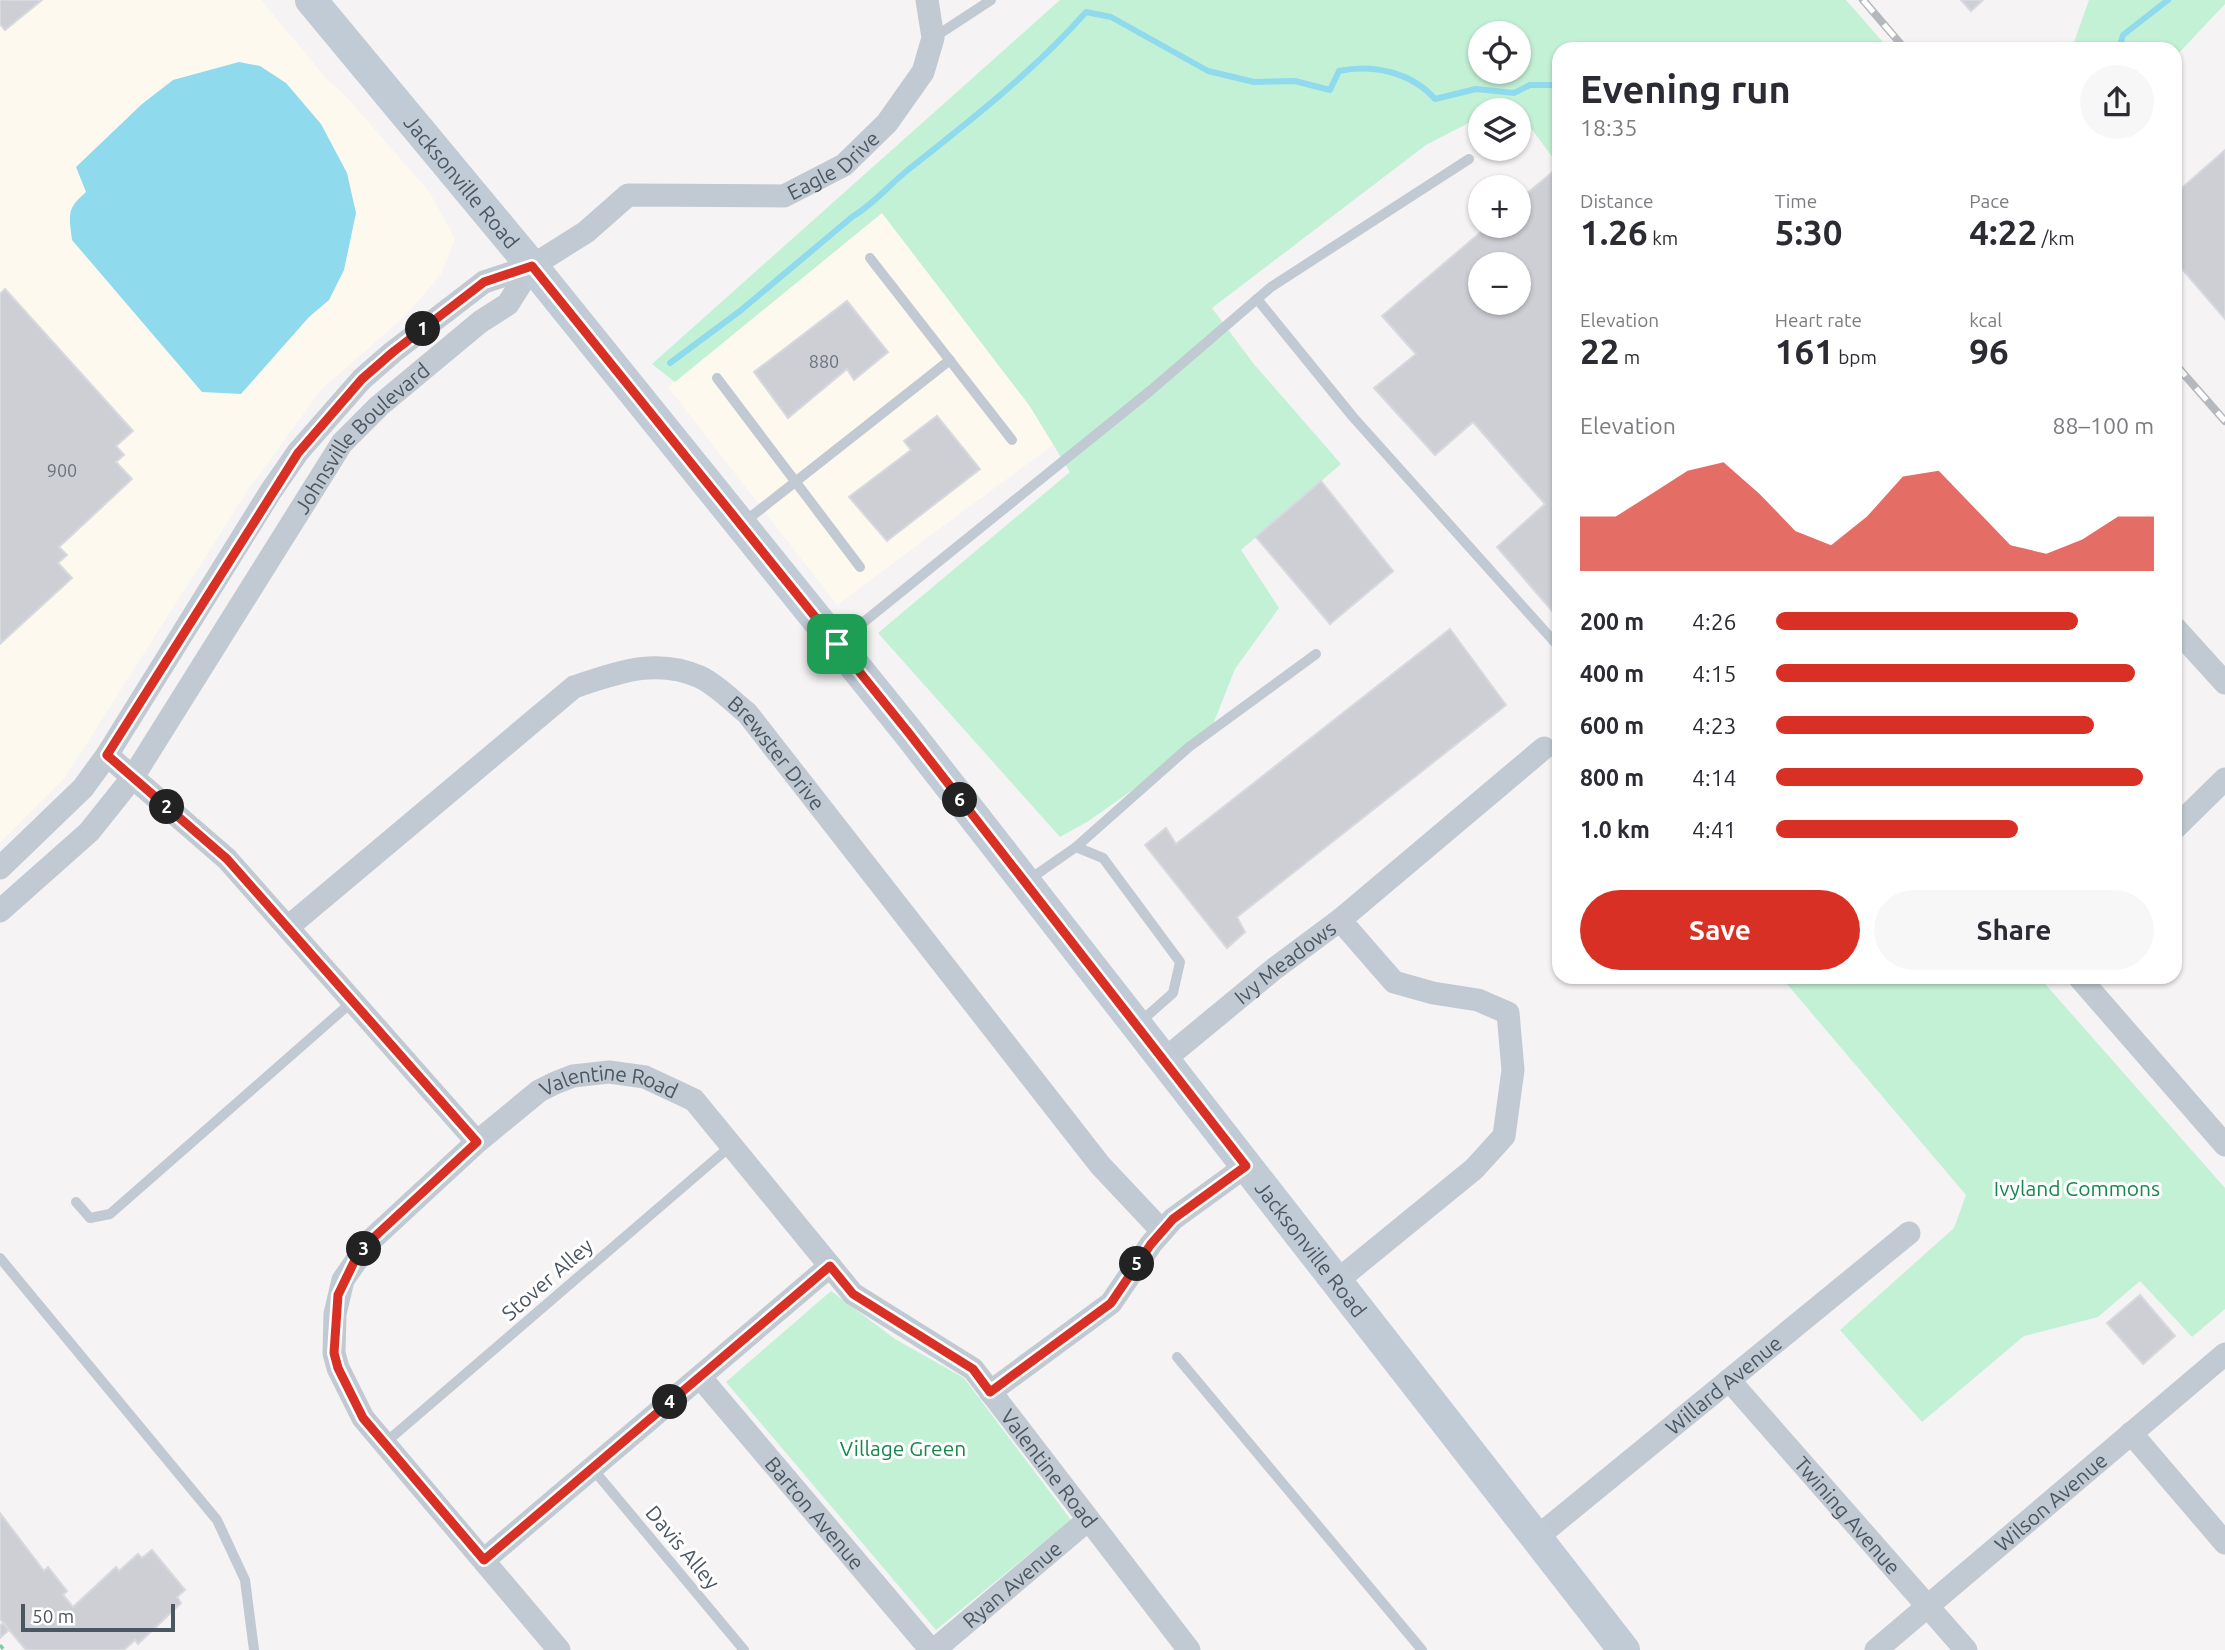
<!DOCTYPE html>
<html lang="en">
<head>
<meta charset="utf-8">
<style>
	body { margin:0; font-family:Ubuntu,sans-serif; background:#f7f7f7; color:#2b2b33; height:100vh; display:flex; flex-direction:column; font-size:26px; white-space:nowrap }
	* { box-sizing:border-box; margin:0 }
	p { font-size:23px; color:#7c7c81 }
	.icon { flex:none; width:38px; height:38px; fill:none; stroke:currentColor; stroke-width:2; stroke-linecap:round; stroke-linejoin:round }
	.map { position:relative; flex:1; overflow:hidden }
	.side { position:absolute; left:1552px; top:42px; width:630px; height:942px; display:flex; flex-direction:column; background:#fff; border-radius:21px; box-shadow:0 2px 5px #0004 }
	.side>* { flex:none }
	.tools { position:absolute; left:1468px; top:21px; display:grid; gap:14px }
	.tools a { display:grid; place-items:center; width:63px; height:63px; border-radius:50%; background:#fff; box-shadow:0 2px 5px #0004; font-size:35px }
	.scale { position:absolute; left:21px; bottom:18px; width:154px; box-sizing:border-box; padding-left:7px; border:4px solid #4a5661; border-top:0; font-size:19px; line-height:24px; white-space:nowrap; color:#4a5661; -webkit-text-stroke:5px #fff; paint-order:stroke }
	.pin { position:absolute; display:grid; place-items:center; width:60px; height:60px; color:#fff; margin:-30px; border-radius:14px; box-shadow:0 4px 10px #0006 }
	.km { position:absolute; width:35px; height:35px; margin:-18px; border-radius:50%; background:#222; color:#fff; font-size:19px; line-height:35px; text-align:center }
	.round { display:grid; place-items:center; flex:none; width:74px; height:74px; border-radius:37px; background:#f7f7f7 }
	.summary { display:flex; align-items:center; justify-content:space-between; height:119px; padding:0 28px }
	h1 { font-size:38px; font-weight:700; line-height:52px }
	.figures { display:grid; grid-template-columns:repeat(3,1fr); gap:10px; height:119px; padding:7px 28px }
	.figures div { display:grid; align-content:center }
	.figures b { font-size:35px; font-weight:700 }
	.figures small { font-size:19px; font-weight:400 }
	.figures p { font-size:19px }
	.chart { height:196px; padding:14px 28px }
	.chart p { display:flex; justify-content:space-between }
	.chart svg { width:100%; height:126px; margin-top:7px; fill:#d93025; opacity:.7 }
	.primary-button { display:flex; gap:14px; margin-top:auto; padding:14px 28px }
	.primary-button a { flex:1; height:80px; border-radius:42px; background:#d93025; color:#fff; font-size:28px; font-weight:700; line-height:80px; text-align:center }
	.primary-button a+a { background:#f7f7f7; color:#2b2b33 }
	ul { padding:0 28px; list-style:none; font-size:23px }
	li { display:grid; grid-template-columns:112px 84px 1fr; align-items:center; height:52px }
	li i { height:18px; border-radius:9px; background:#d93025 }
	.map>svg:first-child { display:block }
	.commercial { fill:#fdf9ef }
	.green { fill:#c3f1d5; fill-rule:evenodd }
	.water { fill:#90daee }
	.lines { fill:none; stroke-linecap:round; stroke-linejoin:round }
	.stream { stroke:#90daee; stroke-width:6 }
	.building { fill:#cdcfd5; stroke:#d7d9de; stroke-width:2; fill-rule:evenodd }
	.path { stroke:#7ad0a6; stroke-width:3.5; stroke-dasharray:5 3.5; stroke-linecap:butt }
	.lane { stroke:#c1cad2; stroke-width:10 }
	.street { stroke:#c1cad2; stroke-width:23 }
	.secondary { stroke:#c1cbd6; stroke-width:32 }
	.rail-casing { stroke:#b5b8bd; stroke-width:8 }
	.rail { stroke:#fff; stroke-width:5; stroke-dasharray:16; stroke-linecap:butt }
	.route-casing { stroke:#fff; stroke-width:14 }
	.route { stroke:#d93025; stroke-width:9 }
	.labels { text-anchor:middle; dominant-baseline:central; stroke-width:6; stroke-linejoin:round; paint-order:stroke }
	.number-label { font-size:18px; fill:#6b747e }
	.street-label { font-size:21px; fill:#4a5661; stroke:#fff }
	.park-label { font-size:21px; fill:#17864f; stroke:#fff }
</style>
</head>
<body>
<div class="map">
<svg width="2225" height="1650" viewBox="0 0 2225 1650">
	<rect width="100%" height="100%" fill="#f5f3f3"/>
	<g class="commercial">
		<path d="M0,0h261l65,78 18,16 86,99 25,46 -14,35 -35,41 -85,75 -73,100 -184,289 -64,64z"/>
		<path d="M882,213l147,192 25,39 -217,161 -169,-218z"/>
	</g>
	<g class="green">
		<path d="M1060,0h786l43,49h-330v117l-31,-42 -9,-4v-10h-39v7l-54,28 -214,163 41,55 88,101 -100,86 38,58 -44,61 -27,68 -121,85 -27,15 -182,-204 192,-161 -41,-67 -147,-192 -207,169 -23,-18zM1480,33h39v39h-39z"/>
		<path d="M2089,0h136v4l-50,53v-8h-112l10,-4z"/>
		<path d="M1781,977h258l186,211v121l-33,28 -52,-56 -42,36 -74,19 -102,86 -82,-92 114,-102 12,-33z"/>
		<path d="M831,1291l64,48 69,39 107,142 -135,110 -210,-248z"/>
	</g>
	<path class="water" d="M239,62l21,4 26,17 35,41 26,49 9,40 -12,57 -15,30 -20,17 -68,77 -39,-2 -130,-152c-3,-25 -6,-31 14,-48l-10,-25 66,-63 31,-24z"/>
	<g class="lines">
		<g class="stream">
			<path d="M2119,49l4,-14 45,-35"/>
			<path d="M670,363l70,-52 112,-94c22,-13 37,-32 57,-48 62,-49 125,-98 177,-157l25,5 97,54 46,11 41,-1 35,9 9,-19c34,-7 72,1 96,28l41,-10 38,4 16,-8h29"/>
		</g>
	</g>
	<g class="building">
		<path d="M0,0h42l-37,30 -5,-6z"/>
		<path d="M1961,0h22l-12,11z"/>
		<path d="M2225,150v169l-50,-58v-67z"/>
		<path d="M1555,170l4,5v444l-62,-72 48,-43 -72,-82 -38,33 -61,-67 42,-34 -34,-38 106,-90h31v-26zM1480,264h39v39h-39z"/>
		<path d="M5,289l128,142 -17,15 8,9 -8,7 16,17 -73,68 8,8 -9,8 14,15 -72,66v-350z"/>
		<path d="M847,301l41,51 -34,28 -7,-11 -59,49 -34,-46z"/>
		<path d="M937,416l43,53 -93,72 -38,-44 62,-47 -7,-9z"/>
		<path d="M1321,481l72,90 -63,53 -74,-87z"/>
		<path d="M1450,629l56,76 -269,212 8,15 -18,16 -82,-103 21,-17 10,16z"/>
		<path d="M2140,1295l35,41 -32,28 -36,-41z"/>
		<path d="M0,1513l44,58 4,-4 19,24 -4,4 10,12 43,-40 3,4 19,-17 4,4 10,-8 33,40 -8,7 4,6 -43,41 -3,-4 -11,10h-98l-26,-31z"/>
		<path d="M3,1623l6,7 -9,8v-12z"/>
	</g>
	<g class="lines">
		<path class="path" d="M0,1645l4,5"/>
		<g class="lane">
			<path d="M933,38l58,-38"/>
			<path d="M870,258l142,182"/>
			<path d="M1257,299l96,118 206,230"/>
			<path d="M717,378l143,189"/>
			<path d="M743,523l207,-163"/>
			<path d="M839,642l311,-251 121,-104 198,-128"/>
			<path d="M1076,847l113,-100 127,-93"/>
			<path d="M1027,881l49,-34 27,11 77,104 -7,31 -34,30"/>
			<path d="M76,1202l14,16 20,-4 243,-213"/>
			<path d="M0,1258l217,262 28,60 9,70"/>
			<path d="M1177,1357l245,293"/>
			<path d="M385,1443l348,-299"/>
			<path d="M592,1468l152,182"/>
		</g>
		<g class="street">
			<path d="M2175,628l50,55"/>
			<path d="M107,755l120,104 250,283"/>
			<path d="M2175,828l50,-49"/>
			<path id="s1" d="M0,868l83,-80 24,-33 164,-264 27,-39 64,-73 31,-27 91,-70 48,-16 54,-34 42,-37 156,1 60,-31 43,-42 36,-51 10,-34 -6,-38"/>
			<path id="s2" d="M0,911l89,-79 44,-55 209,-334 37,-37 101,-84 28,-18 24,-38"/>
			<path d="M1340,920l204,-172"/>
			<path id="s3" d="M288,927l286,-240c42,-14 82,-30 126,-10 17,8 32,24 47,36l353,452 62,66"/>
			<path d="M2078,976l147,169"/>
			<path id="s4" d="M1165,1059l109,-90 66,-49 54,62 39,11 45,7 30,13 5,57 -9,66 -30,33 -136,111"/>
			<path id="s5" d="M700,1377l231,273"/>
			<path id="s6" d="M1729,1380l237,270"/>
			<path d="M990,1392l121,-89 40,-59 22,-25 73,-53"/>
			<path d="M2131,1433l94,110"/>
			<path id="s7" d="M1536,1538l373,-305"/>
			<path d="M484,1560l346,-294"/>
			<path id="s8" d="M559,1650l-196,-232 -25,-50 -4,-15 1,-39 8,-34 27,-39 107,-99 62,-51 16,-8 18,-7 36,-4 36,5 49,23 159,194 120,75 216,281"/>
			<path id="s9" d="M934,1650l154,-130"/>
			<path id="s10" d="M1876,1650l349,-296"/>
		</g>
		<path class="secondary" id="s11" d="M311,0l221,266 376,466 716,918"/>
		<defs>
			<g id="rail">
				<path d="M1863,0l42,49"/>
				<path d="M2175,364l50,57"/>
			</g>
		</defs>
		<use href="#rail" class="rail-casing"/>
		<use href="#rail" class="rail"/>
	</g>
	<g class="lines">
		<defs>
			<path id="route" d="M532,266l376,466 338,434 -73,53 -22,25 -40,59 -121,89 -17,-23 -120,-75 -23,-28 -346,294 -121,-142 -25,-50 -4,-15 4,-58 16,-33 16,-21 107,-99 -250,-283 -120,-104 191,-302 64,-74 31,-27 91,-70z"/>
		</defs>
		<use href="#route" class="route-casing"/>
		<use href="#route" class="route"/>
	</g>
	<g class="labels">
		<g class="number-label">
			<text x="824" y="361">880</text>
			<text x="62" y="470">900</text>
		</g>
		<g class="street-label">
			<text stroke="none"><textPath href="#s1" startOffset="1152">Eagle Drive</textPath></text>
			<text stroke="none"><textPath href="#s11" startOffset="236">Jacksonville Road</textPath></text>
			<text stroke="none"><textPath href="#s2" startOffset="600">Johnsville Boulevard</textPath></text>
			<text stroke="none"><textPath href="#s3" startOffset="612">Brewster Drive</textPath></text>
			<text stroke="none"><textPath href="#s4" startOffset="154">Ivy Meadows</textPath></text>
			<text stroke="none"><textPath href="#s8" startOffset="796">Valentine Road</textPath></text>
			<text stroke="none"><textPath href="#s11" startOffset="1600">Jacksonville Road</textPath></text>
			<text transform="translate(547 1279) rotate(-41)">Stover Alley</text>
			<text stroke="none"><textPath href="#s7" startOffset="242">Willard Avenue</textPath></text>
			<text stroke="none"><textPath href="#s8" startOffset="1404">Valentine Road</textPath></text>
			<text stroke="none"><textPath href="#s10" startOffset="229">Wilson Avenue</textPath></text>
			<text stroke="none"><textPath href="#s5" startOffset="178">Barton Avenue</textPath></text>
			<text stroke="none"><textPath href="#s6" startOffset="180">Twining Avenue</textPath></text>
			<text transform="translate(683 1547) rotate(50)">Davis Alley</text>
			<text stroke="none"><textPath href="#s9" startOffset="102">Ryan Avenue</textPath></text>
		</g>
		<g class="park-label">
			<text x="2077" y="1188">Ivyland Commons</text>
			<text x="903" y="1448">Village Green</text>
		</g>
	</g>
</svg>
<div class="tools">
<a><svg class="icon" aria-label="locate" viewBox="0 0 24 24"><circle cx="12" cy="12" r="6"/><path d="M12 2v4M12 18v4M2 12h4M18 12h4"/></svg></a>
<a><svg class="icon" aria-label="layers" viewBox="0 0 24 24"><path d="M12 4l9 5-9 5-9-5zM3 14l9 5 9-5"/></svg></a>
<a>+</a>
<a>−</a>
</div>
<div class="scale">50 m</div>
<div class="pin" style="left:837px;top:644px;background:#1e9e55"><svg class="icon" aria-label="arrive" viewBox="0 0 24 24"><path d="M6 21V4h12l-3 4 3 4H6"/></svg></div>
<b class="km" style="left:423px;top:329px">1</b>
<b class="km" style="left:167px;top:807px">2</b>
<b class="km" style="left:364px;top:1249px">3</b>
<b class="km" style="left:670px;top:1402px">4</b>
<b class="km" style="left:1137px;top:1264px">5</b>
<b class="km" style="left:960px;top:800px">6</b>
<section class="side">
<div class="summary"><div><h1>Evening run</h1><p>18:35</p></div><a class="round"><svg class="icon" aria-label="share" viewBox="0 0 24 24"><path d="M12 15V3M7 8l5-5 5 5M5 13v7h14v-7"/></svg></a></div>
<div class="figures">
<div><p>Distance</p><b>1.26<small> km</small></b></div>
<div><p>Time</p><b>5:30</b></div>
<div><p>Pace</p><b>4:22<small> /km</small></b></div>
</div>
<div class="figures">
<div><p>Elevation</p><b>22<small> m</small></b></div>
<div><p>Heart rate</p><b>161<small> bpm</small></b></div>
<div><p>kcal</p><b>96</b></div>
</div>
<div class="chart"><p><span>Elevation</span>88–100 m</p>
<svg viewBox="0 0 160 44" preserveAspectRatio="none"><path d="M0 44V25L10 25L20 17L30 9L40 6L50 17L60 30L70 35L80 25L90 11L100 9L110 22L120 35L130 38L140 33L150 25L160 25V44z"/></svg>
</div>
<ul>
<li><b>200 m</b>4:26<i style="width:80%"></i></li>
<li><b>400 m</b>4:15<i style="width:95%"></i></li>
<li><b>600 m</b>4:23<i style="width:84%"></i></li>
<li><b>800 m</b>4:14<i style="width:97%"></i></li>
<li><b>1.0 km</b>4:41<i style="width:64%"></i></li>
</ul>
<div class="primary-button"><a>Save</a><a>Share</a></div>
</section>
</div>
</body>
</html>
